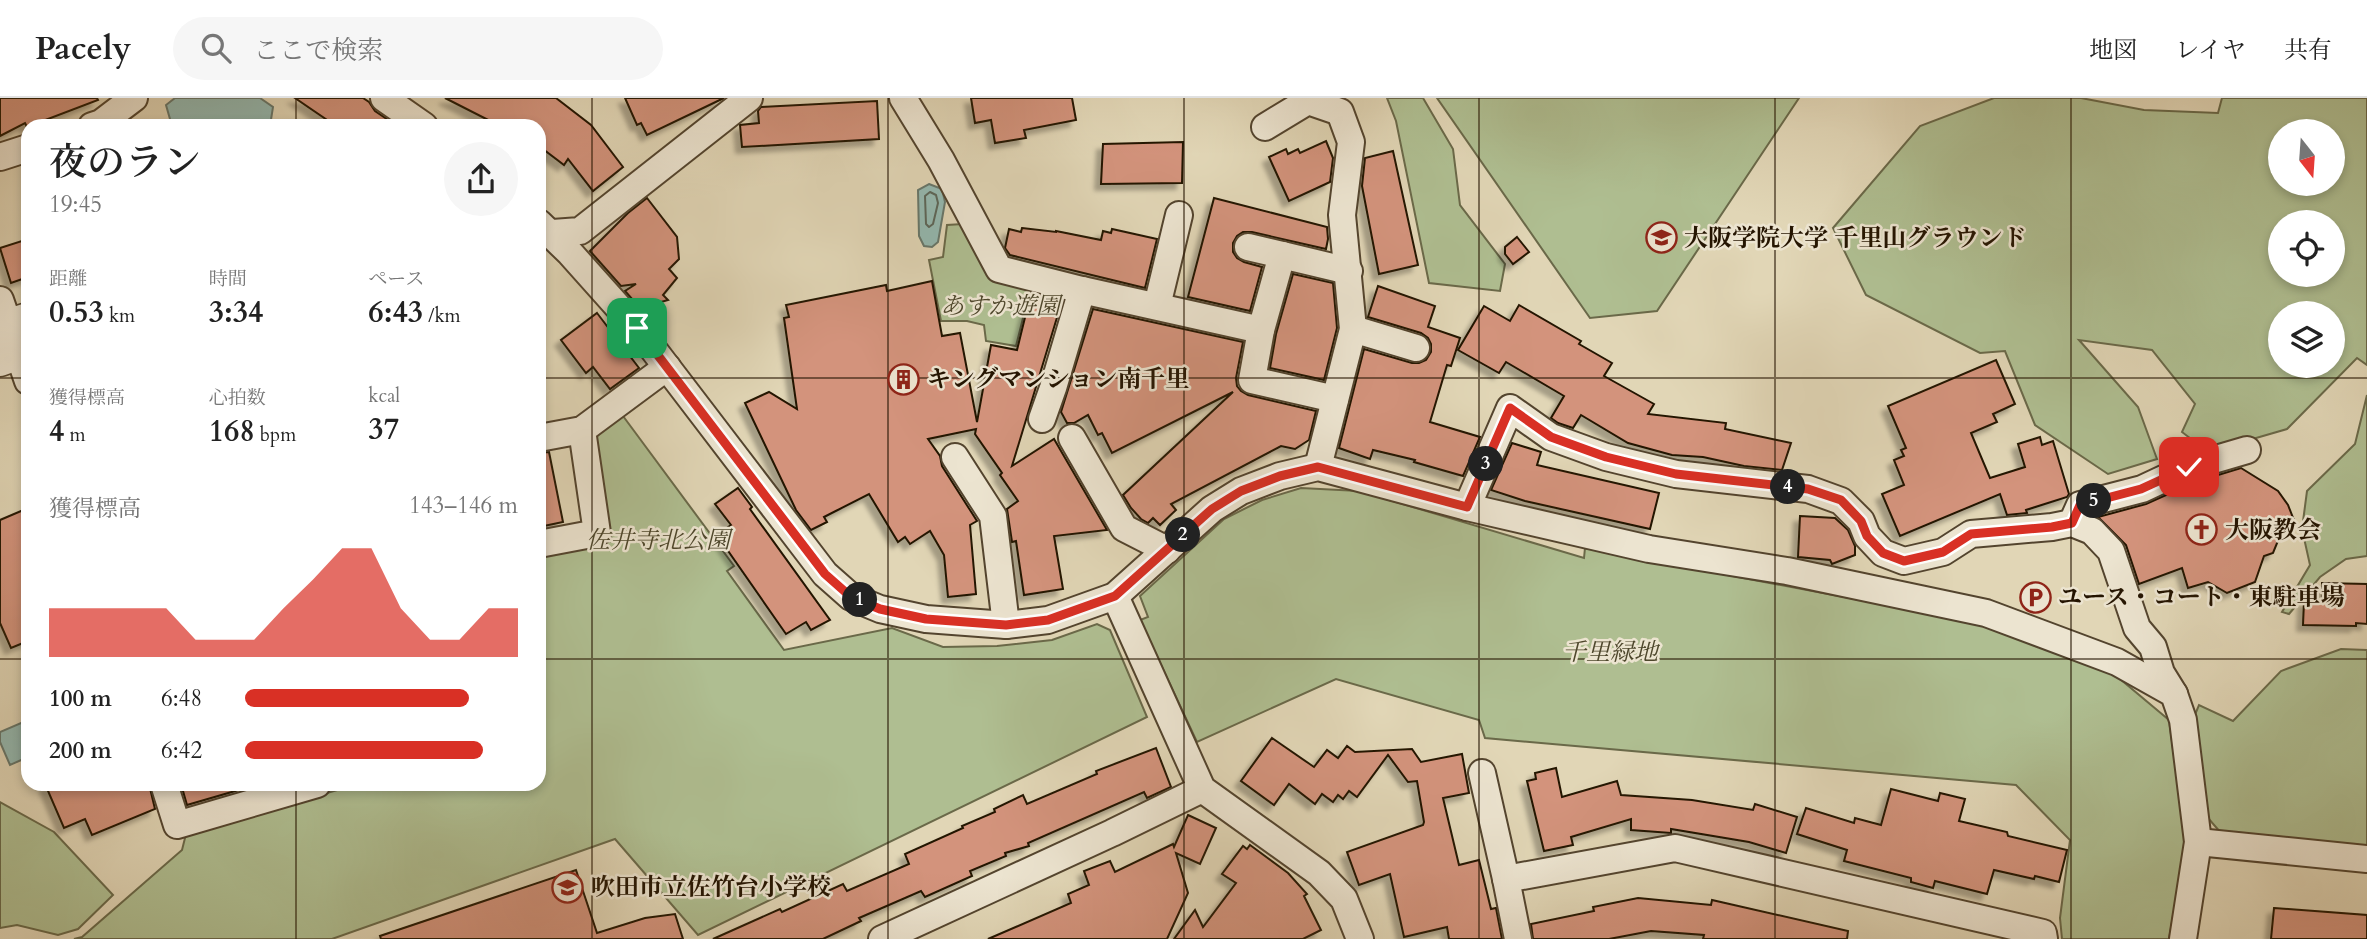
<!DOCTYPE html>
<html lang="ja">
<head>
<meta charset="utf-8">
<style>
	body { margin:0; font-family:Cardo,"Noto Serif JP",serif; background:#f6f6f6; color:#222; height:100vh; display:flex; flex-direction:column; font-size:26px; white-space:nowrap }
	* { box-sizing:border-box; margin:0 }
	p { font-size:23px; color:#767676 }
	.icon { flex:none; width:38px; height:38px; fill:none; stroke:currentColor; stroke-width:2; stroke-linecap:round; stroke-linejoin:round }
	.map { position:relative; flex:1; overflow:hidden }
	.sheet { position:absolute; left:21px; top:21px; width:525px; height:672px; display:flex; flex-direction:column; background:#fff; border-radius:21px; box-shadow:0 4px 10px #0003 }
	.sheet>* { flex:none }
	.needle { width:46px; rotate:163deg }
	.tools { position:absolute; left:2268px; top:21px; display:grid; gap:14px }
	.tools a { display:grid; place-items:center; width:77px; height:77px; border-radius:50%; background:#fff; box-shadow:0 4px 10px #0003; font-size:35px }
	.pin { position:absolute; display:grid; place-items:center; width:60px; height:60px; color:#fff; margin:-30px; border-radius:14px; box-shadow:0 4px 10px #0006 }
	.km { position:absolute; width:35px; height:35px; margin:-18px; border-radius:50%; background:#222; color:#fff; font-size:19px; line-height:35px; text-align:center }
	.round { display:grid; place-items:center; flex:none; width:74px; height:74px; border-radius:37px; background:#f6f6f6 }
	.headline { display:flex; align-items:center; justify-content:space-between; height:119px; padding:0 28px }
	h1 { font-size:38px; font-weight:600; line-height:52px }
	.stats { display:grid; grid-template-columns:repeat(3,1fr); gap:10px; height:119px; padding:7px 28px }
	.stats div { display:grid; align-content:center }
	.stats b { font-size:30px; font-weight:600 }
	.stats small { font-size:19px; font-weight:400 }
	.stats p { font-size:19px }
	.chart { height:196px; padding:14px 28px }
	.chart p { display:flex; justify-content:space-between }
	.chart svg { width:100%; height:126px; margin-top:7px; fill:#d93025; opacity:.7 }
	ul { padding:0 28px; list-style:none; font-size:23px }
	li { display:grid; grid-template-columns:112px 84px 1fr; align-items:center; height:52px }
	li i { height:18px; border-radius:9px; background:#d93025 }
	header { display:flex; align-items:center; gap:42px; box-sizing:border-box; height:98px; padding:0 35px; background:#fff; border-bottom:2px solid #e0e0e0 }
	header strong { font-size:33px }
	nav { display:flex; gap:38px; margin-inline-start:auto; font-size:24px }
	.search { width:490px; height:63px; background:#f6f6f6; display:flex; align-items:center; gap:18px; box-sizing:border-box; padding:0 24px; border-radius:38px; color:#767676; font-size:26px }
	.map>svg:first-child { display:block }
	.green { fill:#afbe91; stroke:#6a6949; stroke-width:2; fill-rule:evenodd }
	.water { fill:#94b9b1; stroke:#67776b; stroke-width:2 }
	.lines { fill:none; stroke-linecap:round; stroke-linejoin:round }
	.shore { stroke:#5c6659; stroke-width:2 }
	.building { fill:#d3937b; stroke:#241401; stroke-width:2; filter:url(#shadow) }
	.minor-casing { stroke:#53442e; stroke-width:30 }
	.tertiary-casing { stroke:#53442e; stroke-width:35 }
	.minor { stroke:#ece4d0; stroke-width:26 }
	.tertiary { stroke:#ece4d0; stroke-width:32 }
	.route-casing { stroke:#fff; stroke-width:14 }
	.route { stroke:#d93025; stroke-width:9 }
	.grid { fill:none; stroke:#241401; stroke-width:2; stroke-opacity:0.55 }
	.labels { text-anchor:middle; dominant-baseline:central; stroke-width:5; stroke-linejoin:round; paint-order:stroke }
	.poi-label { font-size:24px; font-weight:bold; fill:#241401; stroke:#ece4d0; text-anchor:start }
	.park-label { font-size:24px; font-style:italic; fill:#4e472c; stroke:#ece4d0 }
</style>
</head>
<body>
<header>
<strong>Pacely</strong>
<div class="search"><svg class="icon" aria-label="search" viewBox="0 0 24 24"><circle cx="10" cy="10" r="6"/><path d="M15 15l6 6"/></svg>ここで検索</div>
<nav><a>地図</a><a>レイヤ</a><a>共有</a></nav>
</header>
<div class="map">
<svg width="2367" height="841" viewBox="0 0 2367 841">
	<defs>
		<filter id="shadow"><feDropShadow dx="-6" dy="6" stdDeviation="2" flood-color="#0004"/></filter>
	</defs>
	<rect width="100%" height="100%" fill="#e1d6b6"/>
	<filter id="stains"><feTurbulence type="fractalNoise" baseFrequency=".00286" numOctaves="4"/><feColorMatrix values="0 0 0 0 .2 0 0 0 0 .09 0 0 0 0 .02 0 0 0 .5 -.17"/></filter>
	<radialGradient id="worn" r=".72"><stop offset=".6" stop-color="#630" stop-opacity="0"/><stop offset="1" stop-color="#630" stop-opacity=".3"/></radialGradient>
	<g class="green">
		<path d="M1387,0h36l30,51 7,56 45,59 -5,27 -71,-8 -33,-162z"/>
		<path d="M1437,0h362l-142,213 -67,7z"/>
		<path d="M1994,0h87l63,12 74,3 4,-15h145v267l-10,-7 -70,71 -79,23 -26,-20 13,-28 -43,-54 -73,-10 59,67 19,52 -49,15 -73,-49 -30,-74 -25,2 -114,-58 -33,-67 87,-102zM2280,33h53v53h-53zM2280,124h53v53h-53zM2280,215h53v53h-53z"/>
		<path d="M963,126l26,54 42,8 -15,60 -30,-5 -2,-16 -17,-4h-26l-12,-61 14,-3 4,-32z"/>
		<path d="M2367,297v161l-21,3 -26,18 -31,37 -7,-2 28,-47 -8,-36 5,-38 48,-47z"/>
		<path d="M623,318l111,150 -7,5 57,79 108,-22 51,19 54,-1 55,-6 45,-16 13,6 37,87 -449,218 -83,-96 -283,100h-258l8,-2 100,-87 4,-16 172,-50h181v-228l73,-15 -17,-94 3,-15z"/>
		<path d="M1301,390l58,3 225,67 1,-10 391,74 138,52 55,46 17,122 -17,97h-107l-2,-21 10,-78 -54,-55 -531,-47 -6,-18 -143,-41 -139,63 -57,-122 8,-3 -8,-21 84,-77 38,-19z"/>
		<path d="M2341,551l26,1v196l-146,-13 -13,-15 -14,-101 5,-12 34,16 48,-50z"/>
		<path d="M0,704l54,30 59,63 -35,34 -20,6 -41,-10 -17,3z"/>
	</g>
	<g class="water">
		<path d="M175,0h85l13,9 -3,19h-98l-6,-21z"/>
		<path d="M929,86l13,5 3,13 -7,40 -6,5 -8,-1 -5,-10 -1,-46z"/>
		<path d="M28,622v37l-18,8 -10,-23v-10z"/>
	</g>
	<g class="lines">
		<path class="shore" d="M930,94l6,3 2,8 -5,21 -4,3 -3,-3 -1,-28z"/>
	</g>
	<g class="building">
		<path d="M0,0h97l1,2 -71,27 -2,-4 -25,13z"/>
		<path d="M295,0h68l6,4 6,9 22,15h-61z"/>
		<path d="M445,0h111l35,27 32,42 -30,24 -25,-32 -4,6 -25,-19v-20h-39z"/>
		<path d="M625,0h99l-77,37 -6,-12 -4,2z"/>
		<path d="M971,0h101l4,22 -52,10 2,8 -31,5 -4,-23 -16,3z"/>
		<path d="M877,3l2,38 -137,8 -2,-22 19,-2 -1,-12 3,-4z"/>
		<path d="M1326,43l7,17 -3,24 -41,19 -20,-44 17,-8 2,5 10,-5 2,4z"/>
		<path d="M1183,44l-1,41 -81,1 2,-40z"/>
		<path d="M1393,53l25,114 -39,9 -17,-88 3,-28z"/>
		<path d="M647,100l30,39 2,22 -10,10 8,9 -14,17 5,5 -28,8 -15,-17 11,-7 -15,2 -31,-35 38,-38z"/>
		<path d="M1214,100l113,29 1,12 -2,10 -74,-17h-9l-6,4 -4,7v9l4,6 7,4 18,5 -12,44 -62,-14z"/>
		<path d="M1022,130l34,4v-1l45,9 2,-9 8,2 1,-4 45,10 -12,49 -135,-33 -5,-7 4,-19 12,3z"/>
		<path d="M1517,139l12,15 -16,12 -8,-10v-7z"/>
		<path d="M28,141v38l-17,6 -11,-35z"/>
		<path d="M1293,176l40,9 4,45 -13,52 -54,-12 6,-34z"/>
		<path d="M932,183l10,55 18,-3 17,89 14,-77 26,5 14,-57 31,8 -50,165 42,-27 53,91 -53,6 9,53 -39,6 -8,-54 -4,1 -5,-33 11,-8 -18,-26 2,-2 -27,-39 1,-5 -48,10 12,17 2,10 35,55 -7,4 6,69 -28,3 -4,-42 -14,-24 -20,13 -5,-7 -7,5 -29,-48 -45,23 3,5 -16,8 -15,-20 -51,-107 24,-11 28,17 -13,-91 5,-1 -3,-12 100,-20 1,6z"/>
		<path d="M1378,188l57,20 -7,21 32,11 -9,28 -4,-1 -17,57 50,15 -17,39 -49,-14 1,-2 -42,-10 -3,9 -31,-11 25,-99 48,14h7l7,-3 5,-8v-8l-3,-6 -7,-5 -53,-16z"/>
		<path d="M1519,207l62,36 -2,3 33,19 -8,13 50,28 -6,10 78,9 -1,6 66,14 -9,27 -38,-4 -41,-9 -31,-2 -44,-12 -47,-28 -8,13 -15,-5 -7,-5 13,-22 -58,-34 -7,11 -41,-23 26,-44 26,15z"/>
		<path d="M1093,211l150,33 -7,36 1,8 4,5 7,4 68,16 -7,29 -14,9 -14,-3 -110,58 5,6 -16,15 -7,-7 -5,5 -7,-4 -10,-11 -8,-13 110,-103 -121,61 -10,-20 -4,2 -10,-20 -14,8h-7l-6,-11z"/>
		<path d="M597,215l42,55 -29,21 -17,-22 -7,6 -25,-33z"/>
		<path d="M1996,262l19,44 -22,10 4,8 -26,11 19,45 35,-11 -7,-23 22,-7 2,8 11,-4 16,53 -2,3 -41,13 1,3 -20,2 -7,-21 -100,42 -18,-42 22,-9 -10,-25 10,-4 -3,-6 5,-2 -18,-42z"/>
		<path d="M1512,345l29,9 -4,13 122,28 -9,36 -125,-28 -34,-11z"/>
		<path d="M549,354l14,70 -24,5v-74z"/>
		<path d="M2241,370l37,23 10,14 9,23 -13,-2 -11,27 -9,3 -9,26 -28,11 -19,-11 -20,6 -6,-20 -43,16 -13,-39 -28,-28 48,-13 49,-22z"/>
		<path d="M738,390l14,19 -2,2 80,111 -19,10 -5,-8 -20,12 -69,-99 14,-10 -16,-21z"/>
		<path d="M28,410v133l-17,7 -11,-25v-103z"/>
		<path d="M1800,418l35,2 13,12 7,16v9l-23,9 -2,-4 -32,-3z"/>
		<path d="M2322,485l45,1v40l-11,-1v3l-53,-1 1,-24h18z"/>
		<path d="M1272,640l42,29 13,-17 11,8 9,-12 8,6 57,-3 9,13 41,-8 7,39 -26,5 16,67 20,-5 12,49 5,-1 6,31h-53l-2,-12 -43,10 -14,-63 -31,11 -12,-33 76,-27 1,-3 -7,-41 -9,1 -20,-27 -31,42 -8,-6 -6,8 -5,-4 -5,7 -11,-8 -7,10 -26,-20 -15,21 -33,-24z"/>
		<path d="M1156,650l15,39 -24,11 -3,-6 -116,51 1,3 -24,7 1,3 -36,15 2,5 -47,21 -4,-6 -62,27 2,3 -38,18h-110l67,-30 2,3 61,-28 4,7 62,-27 -4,-10 58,-26 -1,-2 33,-14 -1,-3 29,-14 4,9 70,-30 -1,-3z"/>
		<path d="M1556,670l6,29 55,-16 4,14 71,5 61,10 2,-6 42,13 -11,36 -37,-11 -78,-13v4l-40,-3v-11l-60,18 2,8 -29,6 -17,-70 9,-2 -1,-6z"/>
		<path d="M45,686h104l6,25 -63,26 -7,-16 -21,9z"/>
		<path d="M181,686h60l1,5 -55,16z"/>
		<path d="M1891,691l47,12 2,-8 25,6 -6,22 48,11 1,4 59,14 -8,32 -24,-6 -1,3 -40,-9 -7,24 -52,-13 -2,7 -22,-6v-4l-67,-17 3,-11 -50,-16 9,-26 48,15 1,-5 26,7z"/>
		<path d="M1188,717l28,13 -16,36 -24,-11 12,40 -21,46h-179l83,-36 -3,-9 21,-9 -5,-14 26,-10 5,11 58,-28 1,3z"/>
		<path d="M1250,747l38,28 19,21 -3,2 17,34 -18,9h-129l21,-29 8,17 33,-44 -14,-9 21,-28 4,3z"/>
		<path d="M576,772l21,63 48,-15 30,-4 8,25h-302l-1,-3z"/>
		<path d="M1638,800l73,7 1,-5 136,31 -1,8h-144l1,-4 -53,-4 -42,8h-76l-2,-15 63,-13 -1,-4z"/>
		<path d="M2274,810l93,7v24h-96z"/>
	</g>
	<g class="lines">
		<defs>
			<g id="minor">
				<path d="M384,0l40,28"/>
				<path d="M903,0l38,62 58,109 83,21 179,40"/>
				<path d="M92,28l9,-3 33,-25"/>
				<path d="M1265,29l43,-26 32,11 11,30 -9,73 11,114 -35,138"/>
				<path d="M0,59l28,-9"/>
				<path d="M539,125l31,30 67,75 188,246 26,23 29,12 46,10 80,6 42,-5 67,-24 97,-87 29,-18 39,-15 38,-9 149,40 182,42 138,22 199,42 131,49 57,32 9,26 15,122 -15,97"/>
				<path d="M539,136l41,-3 169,-133"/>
				<path d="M1248,149l34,8"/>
				<path d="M0,202l28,81"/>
				<path d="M1157,208l22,-91"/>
				<path d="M1353,231l63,19"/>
				<path d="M1335,301l-83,-19 9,-50 21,-75 67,16"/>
				<path d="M1042,321l11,-31 29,-98"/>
				<path d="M539,340l43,-8 85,-63"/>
				<path d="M1072,340l52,90 43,22"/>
				<path d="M955,359l38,59 13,109"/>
				<path d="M1467,409l43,-99 41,29 55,20 70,17 132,15 33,12 20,20 6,15 16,17 21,8 39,-9 28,-18 81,-7 20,-4 20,8 19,20 26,77 16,19 8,26 13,21"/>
				<path d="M2072,425l8,-18 62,-16 47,-22 58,-17"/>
				<path d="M539,446l58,-11 -15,-103"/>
				<path d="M1115,498l87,193 117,84 25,26 16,40"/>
				<path d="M1482,675l24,106"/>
				<path d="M164,686l13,41 140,-41"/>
				<path d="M2198,744l169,17"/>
				<path d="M882,841l230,-106 90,-44"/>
				<path d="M1518,841l-12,-60 169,-31 368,85 1,6"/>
			</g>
			<g id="tertiary">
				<path d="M0,230l28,-9"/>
				<path d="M0,262l28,-10"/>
			</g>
		</defs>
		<use href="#minor" class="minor-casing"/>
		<use href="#tertiary" class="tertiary-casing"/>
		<use href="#minor" class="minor"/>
		<use href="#tertiary" class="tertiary"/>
	</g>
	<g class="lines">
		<defs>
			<path id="route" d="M637,230l188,246 26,23 29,12 46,10 80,6 42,-5 67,-24 97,-87 29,-18 39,-15 38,-9 149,40 43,-99 41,29 55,20 70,17 132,15 33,11 20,21 6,15 16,17 21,8 39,-9 28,-18 81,-7 20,-4 8,-18 61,-16 48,-22"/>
		</defs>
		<use href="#route" class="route-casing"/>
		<use href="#route" class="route"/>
	</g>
	<path class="grid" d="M296,0v28M592,0v841M888,0v841M1184,0v841M1479,0v841M1775,0v841M2071,0v841M0,280h28M539,280h1828M0,561h28M539,561h1828M296,686v155"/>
	<defs>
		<symbol id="university-ring" viewBox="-11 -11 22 22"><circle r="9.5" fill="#ece4d0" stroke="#8f2418" stroke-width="1.5"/><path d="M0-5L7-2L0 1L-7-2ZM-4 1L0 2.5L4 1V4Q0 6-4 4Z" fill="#8f2418"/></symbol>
		<symbol id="building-ring" viewBox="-11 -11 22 22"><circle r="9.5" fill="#ece4d0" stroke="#8f2418" stroke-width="1.5"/><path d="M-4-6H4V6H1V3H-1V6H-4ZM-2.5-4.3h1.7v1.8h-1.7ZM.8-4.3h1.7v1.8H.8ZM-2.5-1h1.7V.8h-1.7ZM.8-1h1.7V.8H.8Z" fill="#8f2418"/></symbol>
		<symbol id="church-ring" viewBox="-11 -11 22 22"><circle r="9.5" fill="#ece4d0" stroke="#8f2418" stroke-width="1.5"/><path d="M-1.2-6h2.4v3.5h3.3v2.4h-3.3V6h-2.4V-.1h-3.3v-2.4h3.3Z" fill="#8f2418"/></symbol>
		<symbol id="parking-ring" viewBox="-11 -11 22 22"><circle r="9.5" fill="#ece4d0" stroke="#8f2418" stroke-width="1.5"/><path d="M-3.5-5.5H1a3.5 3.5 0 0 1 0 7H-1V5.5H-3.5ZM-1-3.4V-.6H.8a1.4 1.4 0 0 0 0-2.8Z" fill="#8f2418"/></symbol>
		<symbol id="school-ring" viewBox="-11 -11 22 22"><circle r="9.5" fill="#ece4d0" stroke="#8f2418" stroke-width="1.5"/><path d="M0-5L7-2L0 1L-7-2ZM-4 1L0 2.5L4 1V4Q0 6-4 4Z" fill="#8f2418"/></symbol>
	</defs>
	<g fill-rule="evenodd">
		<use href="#university-ring" x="1644" y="122" width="35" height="35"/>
		<use href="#building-ring" x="886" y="264" width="35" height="35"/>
		<use href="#church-ring" x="2184" y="414" width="35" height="35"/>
		<use href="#parking-ring" x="2018" y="482" width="35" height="35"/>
		<use href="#school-ring" x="550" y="772" width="35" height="35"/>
	</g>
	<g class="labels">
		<g class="poi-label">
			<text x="1684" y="140">大阪学院大学 千里山グラウンド</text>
			<text x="927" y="281">キングマンション南千里</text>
			<text x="2225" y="432">大阪教会</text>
			<text x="2058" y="499">ユース・コート・東駐車場</text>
			<text x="591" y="789">吹田市立佐竹台小学校</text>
		</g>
		<g class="park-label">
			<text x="1000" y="208">あすか遊園</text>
			<text x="658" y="442">佐井寺北公園</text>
			<text x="1610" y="554">千里緑地</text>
		</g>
	</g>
	<rect width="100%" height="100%" filter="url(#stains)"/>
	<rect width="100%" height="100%" fill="url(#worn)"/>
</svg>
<div class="tools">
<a><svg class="needle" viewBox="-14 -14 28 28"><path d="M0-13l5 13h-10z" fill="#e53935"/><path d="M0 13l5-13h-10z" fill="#767676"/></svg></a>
<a><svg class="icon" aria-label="locate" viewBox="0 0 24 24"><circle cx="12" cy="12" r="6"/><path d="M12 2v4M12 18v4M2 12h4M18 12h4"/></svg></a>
<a><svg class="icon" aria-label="layers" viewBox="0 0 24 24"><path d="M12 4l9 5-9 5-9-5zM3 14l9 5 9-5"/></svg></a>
</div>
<div class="pin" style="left:637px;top:230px;background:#1e9e55"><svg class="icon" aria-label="arrive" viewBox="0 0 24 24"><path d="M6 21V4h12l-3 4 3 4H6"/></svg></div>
<div class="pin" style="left:2189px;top:369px;background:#d93025"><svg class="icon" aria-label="check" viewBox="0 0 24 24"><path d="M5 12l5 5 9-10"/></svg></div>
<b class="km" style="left:860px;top:502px">1</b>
<b class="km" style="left:1183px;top:437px">2</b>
<b class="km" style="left:1486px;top:366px">3</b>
<b class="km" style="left:1788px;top:389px">4</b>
<b class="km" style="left:2094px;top:403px">5</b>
<section class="sheet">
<div class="headline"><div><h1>夜のラン</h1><p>19:45</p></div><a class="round"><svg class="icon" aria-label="share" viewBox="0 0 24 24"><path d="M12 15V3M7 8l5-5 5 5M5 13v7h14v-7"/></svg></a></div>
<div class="stats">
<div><p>距離</p><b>0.53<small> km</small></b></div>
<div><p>時間</p><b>3:34</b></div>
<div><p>ペース</p><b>6:43<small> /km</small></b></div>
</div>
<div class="stats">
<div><p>獲得標高</p><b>4<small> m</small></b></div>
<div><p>心拍数</p><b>168<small> bpm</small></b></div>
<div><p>kcal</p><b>37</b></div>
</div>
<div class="chart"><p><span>獲得標高</span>143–146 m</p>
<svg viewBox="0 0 160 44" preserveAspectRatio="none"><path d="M0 44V27L10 27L20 27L30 27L40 27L50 38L60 38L70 38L80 27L90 17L100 6L110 6L120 27L130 38L140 38L150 27L160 27V44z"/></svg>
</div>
<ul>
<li><b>100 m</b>6:48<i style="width:82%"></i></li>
<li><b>200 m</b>6:42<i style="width:87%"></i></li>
</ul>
</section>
</div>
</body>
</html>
